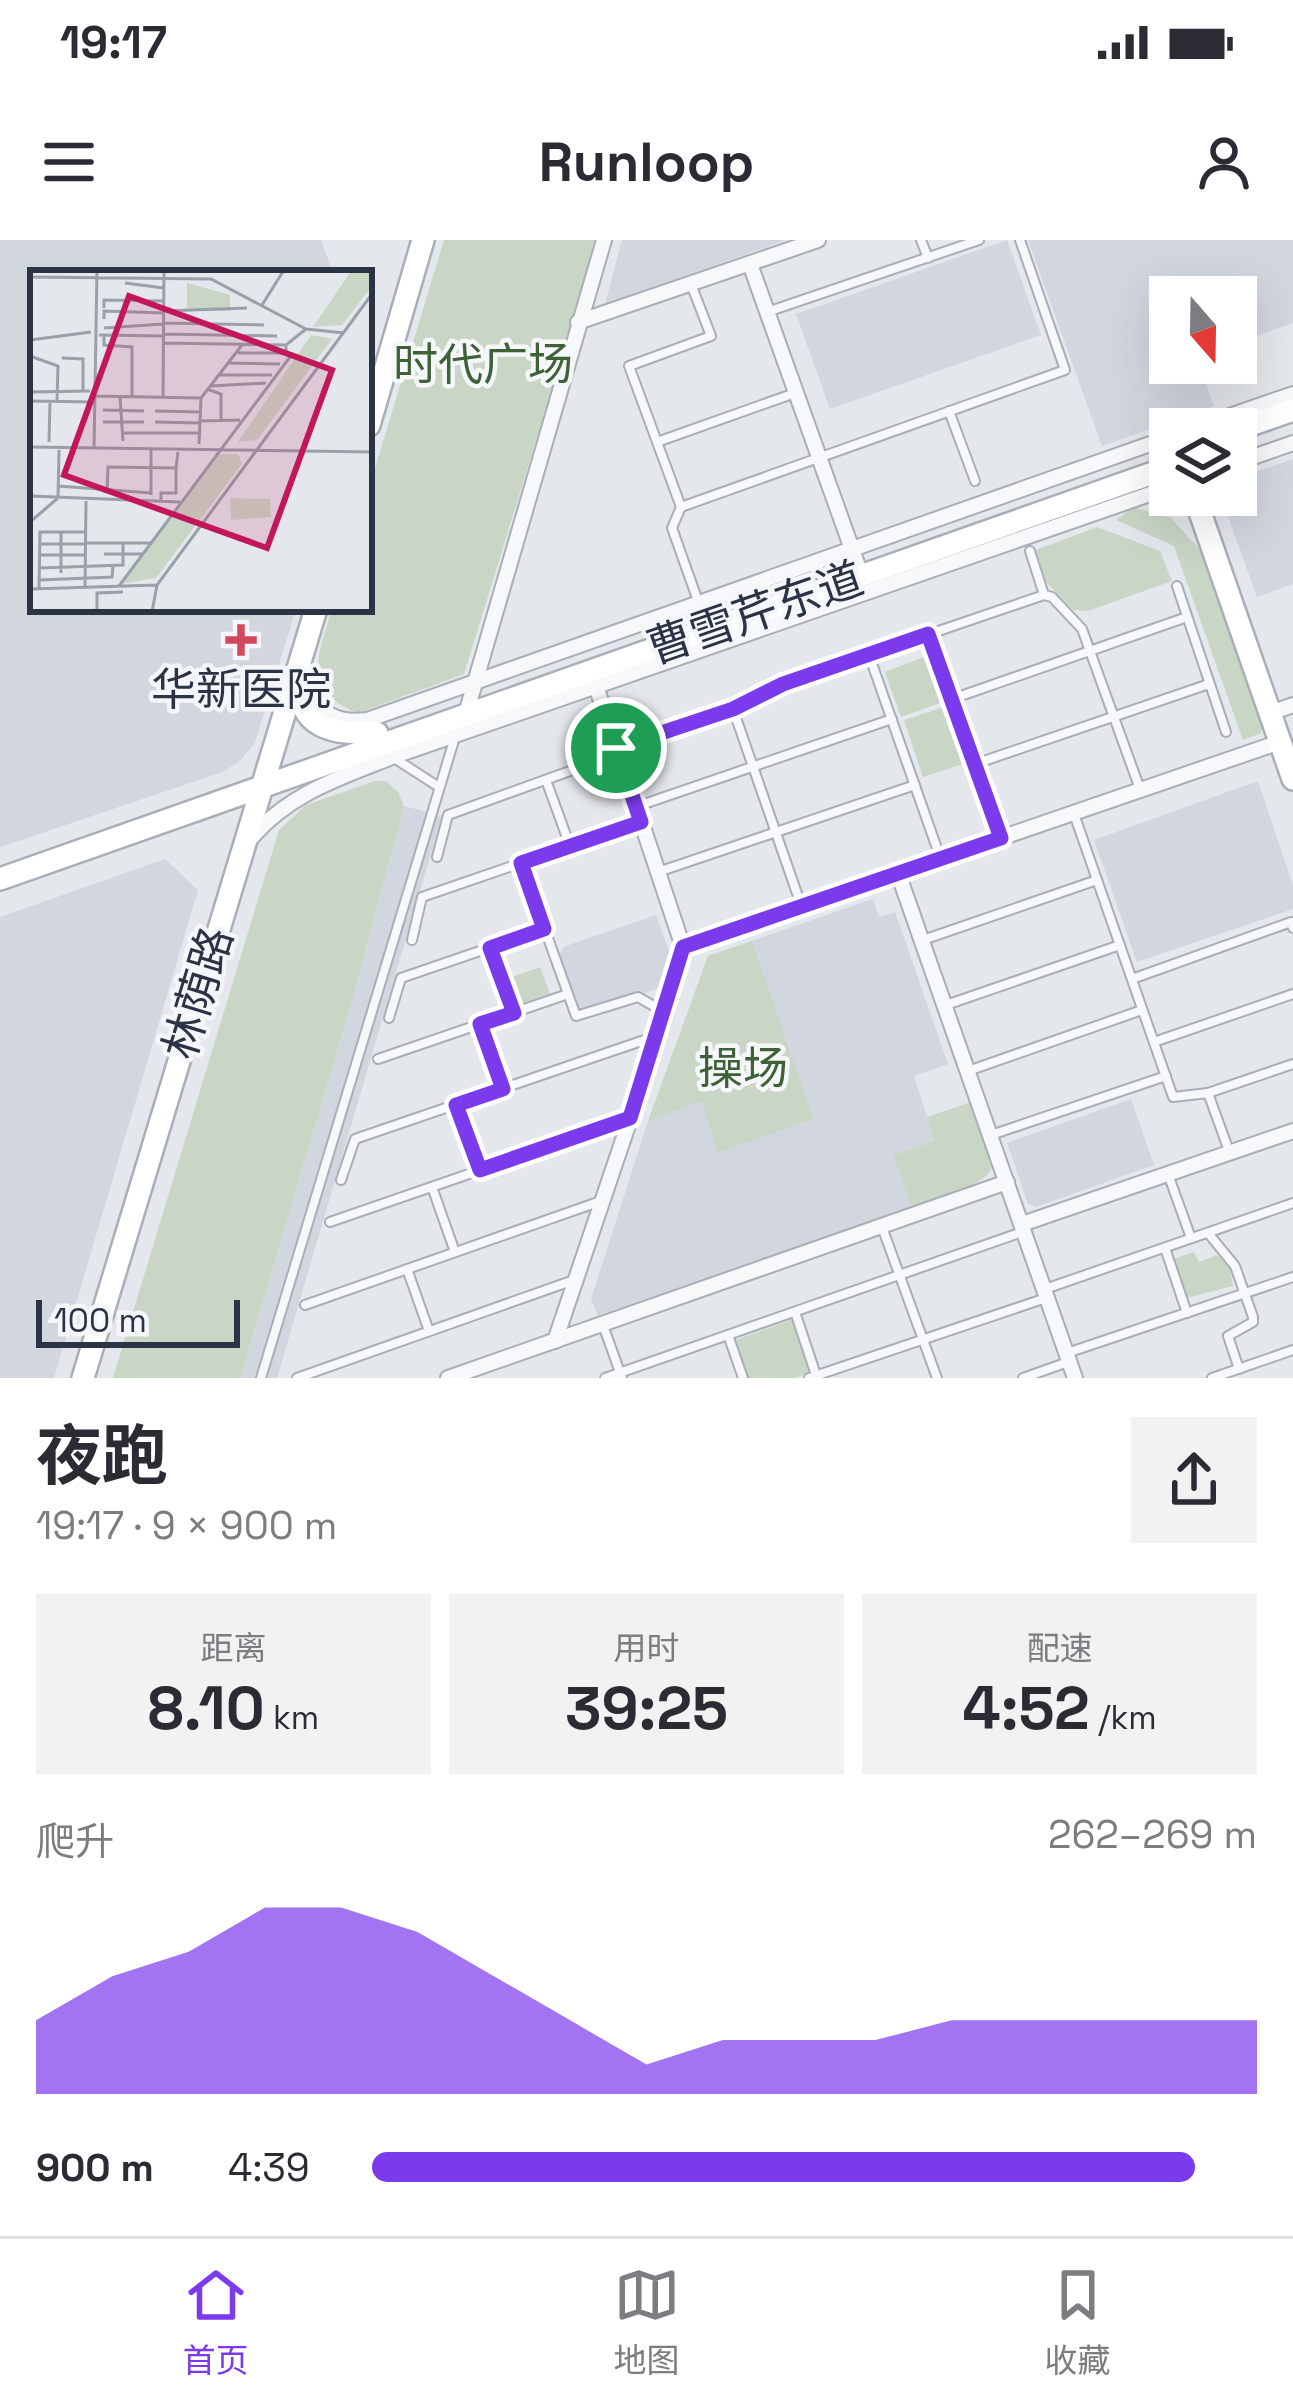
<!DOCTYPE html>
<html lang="zh">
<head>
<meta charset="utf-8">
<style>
	body { margin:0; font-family:"Space Grotesk","Noto Sans SC",sans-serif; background:#f2f2f3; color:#2b2b33; height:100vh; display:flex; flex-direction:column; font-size:45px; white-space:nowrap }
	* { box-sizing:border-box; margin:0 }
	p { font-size:39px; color:#7c7c81 }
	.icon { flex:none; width:66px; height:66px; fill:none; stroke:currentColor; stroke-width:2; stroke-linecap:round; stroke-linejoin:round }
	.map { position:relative; height:1138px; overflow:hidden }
	.side { display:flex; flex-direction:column; background:#fff; flex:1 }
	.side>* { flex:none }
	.needle { width:78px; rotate:160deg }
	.controls { position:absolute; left:1149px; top:36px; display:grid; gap:24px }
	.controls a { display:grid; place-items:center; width:108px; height:108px; border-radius:0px; background:#fff; box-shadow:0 12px 48px #0002; font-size:60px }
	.scale { position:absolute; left:36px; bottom:30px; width:204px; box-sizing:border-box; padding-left:12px; border:6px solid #2b3445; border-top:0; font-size:33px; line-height:42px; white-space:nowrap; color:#2b3445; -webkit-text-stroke:9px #f4f6f9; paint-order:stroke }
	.pin { position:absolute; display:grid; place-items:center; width:102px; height:102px; color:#fff; margin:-51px; border:6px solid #fff; border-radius:50%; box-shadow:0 3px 12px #0007 }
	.round { display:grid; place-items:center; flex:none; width:126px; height:126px; border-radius:0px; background:#f2f2f3 }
	.head { display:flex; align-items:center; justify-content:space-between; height:204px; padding:0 36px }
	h1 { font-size:66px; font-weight:700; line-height:90px }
	.metrics { display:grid; grid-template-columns:repeat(3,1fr); gap:18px; height:204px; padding:12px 36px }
	.metrics div { display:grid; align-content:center; border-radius:0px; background:#f2f2f3; text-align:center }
	.metrics b { font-size:60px; font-weight:700 }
	.metrics small { font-size:33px; font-weight:400 }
	.metrics p { font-size:33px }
	.chart { height:336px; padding:24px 36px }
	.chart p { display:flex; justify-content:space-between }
	.chart svg { width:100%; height:216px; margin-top:12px; fill:#7c3aed; opacity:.7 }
	ul { padding:0 36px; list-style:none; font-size:39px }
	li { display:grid; grid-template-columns:192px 144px 1fr; align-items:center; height:90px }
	li i { height:30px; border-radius:15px; background:#7c3aed }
	.status { display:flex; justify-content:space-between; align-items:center; height:84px; padding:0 60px; background:#fff; direction:ltr }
	.status svg { height:33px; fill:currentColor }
	header { display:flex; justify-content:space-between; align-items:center; height:156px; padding:0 36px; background:#fff; font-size:54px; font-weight:700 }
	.dock { display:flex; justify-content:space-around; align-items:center; height:168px; border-top:3px solid #e1e1e2; background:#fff; font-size:33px; color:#7c7c81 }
	.dock a { display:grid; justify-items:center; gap:6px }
	.dock .active { color:#7c3aed }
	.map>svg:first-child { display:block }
	.built { fill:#d2d6de }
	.green { fill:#c9d6c5 }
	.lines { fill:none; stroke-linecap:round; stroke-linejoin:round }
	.lane-casing { stroke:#a9aeb7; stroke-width:12 }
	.street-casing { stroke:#a9aeb7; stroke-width:18 }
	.secondary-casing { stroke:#a9aeb7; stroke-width:26 }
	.lane { stroke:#f7f8fa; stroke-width:8 }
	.street { stroke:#f7f8fa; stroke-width:14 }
	.secondary { stroke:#fff; stroke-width:21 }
	.route-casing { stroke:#fff; stroke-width:24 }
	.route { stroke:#7c3aed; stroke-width:15 }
	.poi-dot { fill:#d1495b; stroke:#f4f6f9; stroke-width:4.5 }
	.labels { text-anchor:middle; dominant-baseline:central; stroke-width:9; stroke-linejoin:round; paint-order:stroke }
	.park-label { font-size:45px; fill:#3f6138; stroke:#f4f6f9 }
	.street-label { font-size:45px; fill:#2b3445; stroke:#f4f6f9 }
	.poi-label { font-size:45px; fill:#2b3445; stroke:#f4f6f9 }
	.inset-road { fill:none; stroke:#9a9fa9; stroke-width:3 }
	.view { fill:#c2185b; fill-opacity:0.15; stroke:#c2185b; stroke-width:6 }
	.inset-edge { fill:none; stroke:#2b3445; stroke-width:6 }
</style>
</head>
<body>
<div class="status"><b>19:17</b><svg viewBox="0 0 49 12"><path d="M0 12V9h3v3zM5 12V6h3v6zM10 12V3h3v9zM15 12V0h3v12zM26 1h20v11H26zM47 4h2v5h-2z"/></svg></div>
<header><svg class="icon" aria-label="menu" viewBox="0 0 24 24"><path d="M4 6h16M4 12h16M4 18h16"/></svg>Runloop<svg class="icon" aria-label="person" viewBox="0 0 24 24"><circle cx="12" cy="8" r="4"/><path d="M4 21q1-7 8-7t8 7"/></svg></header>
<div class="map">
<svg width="1293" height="1138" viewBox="0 0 1293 1138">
	<rect width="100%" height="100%" fill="#e4e7ec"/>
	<g class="built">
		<path d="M0,0h321l12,33h-300v336h263l-41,133 -14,18 -18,12 -223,75z"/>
		<path d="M622,0h164l-181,64z"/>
		<path d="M1007,0l34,95 -211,74 -34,-95z"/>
		<path d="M1028,0h265v83l-57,20v-46h-66v66h28l16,43 -112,40z"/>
		<path d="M1293,219v125l-36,13 -32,-89 6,-13h5l2,-17z"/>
		<path d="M1258,541l35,104v24l-156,53 -43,-122z"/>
		<path d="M404,566l38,10 -165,562h-37l112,-375z"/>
		<path d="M165,619l33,31 -144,488h-54v-461z"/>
		<path d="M873,659l6,18 16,-5 53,152 -34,12 21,65 -42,14 18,52 -313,109 -7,-17 57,-178 53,-20 7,-145z"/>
		<path d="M656,675l16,45 -1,12 -8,11 -9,7 -71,23 -6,-4 -18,-53 4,-9z"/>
		<path d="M1131,859l23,66 -118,42 -8,-3 -21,-61z"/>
	</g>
	<g class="green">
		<path d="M444,0h154l-134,434 -106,39c-57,-21 -40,-58 -26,-104h37v-121z"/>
		<path d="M1133,267l38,11 28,31 64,177 -2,7 -18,7 -69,-194 -58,-26z"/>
		<path d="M1097,287l63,24 12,30 -84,30 -15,-1 -27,-28 -10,-32z"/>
		<path d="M927,416l16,46 -42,15 -16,-45z"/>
		<path d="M944,467l19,57 -40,13 -19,-57z"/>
		<path d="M375,541h11l12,11 6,14 -52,196 -112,376h-127l166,-548 27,-25z"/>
		<path d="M752,701l61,178 -95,33 -16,-51 -54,20 60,-165z"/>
		<path d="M540,727l10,27 -31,11 -10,-27z"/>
		<path d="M971,862c6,17 25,50 20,67 -5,17 -63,32 -80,38l-18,-52 42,-14 -8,-24z"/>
		<path d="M1194,1012l5,10 18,-7 13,12 3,19 -47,12 -12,-39z"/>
		<path d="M794,1079l19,53 -19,6h-48l-13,-37z"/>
	</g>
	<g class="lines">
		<defs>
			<g id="lane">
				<path d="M921,0l7,18"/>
				<path d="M767,72l212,-72"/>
				<path d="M949,171l26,70"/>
				<path d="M657,202l138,-49"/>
				<path d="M681,267l-52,-141 82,-30 -20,-52"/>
				<path d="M1030,311l14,44 8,2 30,32 58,160"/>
				<path d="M1177,346l49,146"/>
				<path d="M698,361l-26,-73 9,-21 384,-137 -45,-130"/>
				<path d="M929,394l71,202"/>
				<path d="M869,415l71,202"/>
				<path d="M952,459l235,-82"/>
				<path d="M733,469l68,196"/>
				<path d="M617,508l116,-39 50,-25 261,-89"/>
				<path d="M394,518l45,29"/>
				<path d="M975,524l234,-80"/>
				<path d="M546,540l24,66"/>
				<path d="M638,566l254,-87"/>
				<path d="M1074,574l99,283 35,-4 85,-29"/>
				<path d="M437,617l11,-42 169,-61"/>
				<path d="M521,623l55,153 62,-19 26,15"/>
				<path d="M658,632l257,-87"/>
				<path d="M412,700l10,-43 218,-75"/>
				<path d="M923,700l174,-60"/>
				<path d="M490,708l24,65"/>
				<path d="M1132,739l159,-57 2,6"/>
				<path d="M946,765l174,-60"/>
				<path d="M389,778l12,-40 143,-49"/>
				<path d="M480,784l23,65"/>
				<path d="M1154,802l139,-48"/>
				<path d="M378,819l190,-65"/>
				<path d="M968,831l174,-61"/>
				<path d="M1208,853l21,58"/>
				<path d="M456,865l24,65"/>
				<path d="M991,895l175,-59"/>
				<path d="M1168,934l23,64"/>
				<path d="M341,940l14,-41 301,-103"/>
				<path d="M432,947l23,65"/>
				<path d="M330,982l298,-103"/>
				<path d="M882,987l55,151"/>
				<path d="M1208,993l27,33 18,51v5l-25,14 11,33"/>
				<path d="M1165,1008l22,65"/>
				<path d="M407,1029l22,62"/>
				<path d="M1045,1049l248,-86"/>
				<path d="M305,1065l296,-104"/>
				<path d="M795,1072l21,63"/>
				<path d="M603,1085l19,53"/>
				<path d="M728,1095l15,43"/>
				<path d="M1067,1113l226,-76"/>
				<path d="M261,1138l194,-641"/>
				<path d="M297,1138l277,-98"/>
				<path d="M605,1138l417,-146"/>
				<path d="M809,1138l237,-80"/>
				<path d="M1023,1138l45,-16"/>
				<path d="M1212,1138l81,-28"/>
			</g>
			<g id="street">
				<path d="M750,24l108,302"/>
				<path d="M578,82l240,-82"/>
				<path d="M1192,189l101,-35"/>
				<path d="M1236,223l57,-20"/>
				<path d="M305,445c14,28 31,39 62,35l803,-283"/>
				<path d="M1270,473l23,-8"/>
				<path d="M465,477l139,-477"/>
				<path d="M252,597c39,-44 87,-59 140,-80l778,-270"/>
				<path d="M898,633l177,505"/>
				<path d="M683,707l597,-205"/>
				<path d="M1022,984l271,-93"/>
				<path d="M555,1101l111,-328 17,-66 -87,-261"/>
				<path d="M448,1138l559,-196"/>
			</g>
			<g id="secondary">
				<path d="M369,185l54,-185"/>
				<path d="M1236,190l57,-20"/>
				<path d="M1194,255l99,284"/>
				<path d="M298,436c-1,54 35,58 79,57"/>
				<path d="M0,639l1170,-412"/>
				<path d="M83,1138l233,-769"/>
			</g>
		</defs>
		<use href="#lane" class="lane-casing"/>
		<use href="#street" class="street-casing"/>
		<use href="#secondary" class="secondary-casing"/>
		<use href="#lane" class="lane"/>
		<use href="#street" class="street"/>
		<use href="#secondary" class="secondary"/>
	</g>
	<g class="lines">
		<defs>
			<path id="route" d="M928,394l73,204 -318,109 -53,171 -150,52 -24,-65 47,-16 -23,-65 34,-11 -24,-65 54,-19 -23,-66 120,-41 -25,-74 117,-39 50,-25z"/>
		</defs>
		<use href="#route" class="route-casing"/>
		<use href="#route" class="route"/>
	</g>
	<path class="poi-dot" d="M235 382h12v12h12v12h-12v12h-12v-12h-12v-12h12z"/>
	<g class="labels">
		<g class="park-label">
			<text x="483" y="124">时代广场</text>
			<text x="743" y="828">操场</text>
		</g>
		<g class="street-label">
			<text transform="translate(755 373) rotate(-19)">曹雪芹东道</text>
			<text transform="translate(198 753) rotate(-73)">林荫路</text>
		</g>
		<g class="poi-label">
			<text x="241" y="449">华新医院</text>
		</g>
	</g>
	<g transform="translate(30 30)">
		<rect width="342" height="342" fill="#e4e7ec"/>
		<path d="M322,0h20v16l-30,39 -29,2zM157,13l43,12v16h-43zM281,65l21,4 -75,101 -19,2zM189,184h19l4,10 -86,114 -35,6zM200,228l40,1 1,18 -40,3z" fill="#c9d6c5"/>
		<path class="inset-road" d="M0,7l181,2 95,50 38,4M95,13l39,5M232,35l22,-35M74,38v-8l60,1M134,41l83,-3M74,49v-8l60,2M133,53l101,2M74,58l59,-4M133,64l114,2M69,65l64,1M74,66v9l28,2v50M0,70l61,-8M133,73l123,2 20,-16M208,83h48v-8M0,86l28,10 -1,35M32,88l21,1v32M199,93l51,1M190,105h52M181,116l55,-3M177,119l14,5v27M0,122l60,-1M65,126l106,2M90,127l3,44M133,128l1,-128M0,131l64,1M73,140l41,1M125,141l45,1M170,151l40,-1M73,152h41M125,152l45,1M94,163h76M19,172l1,-41M169,174l2,-46 41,-53M0,177l342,5M64,179l3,-179M28,216l93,7M77,222l1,-25 68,1 2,-16M121,225v-47M0,226l150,6M28,228l1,-48M131,232v-9h15v-25M0,252l28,-24M31,262v41M55,273h65M10,274h45M74,284h38M10,285h45M9,298l84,-3v-22M9,310l73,-3 1,-11M89,316l174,-233M55,317l1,-86M9,318l1,-56h45M0,319l127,-4M67,342v-19l26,-1M122,342l5,-27 215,-291"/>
		<path class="view" d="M99,26l203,74 -65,178 -203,-73z"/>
		<rect width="342" height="342" class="inset-edge"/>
	</g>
</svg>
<div class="controls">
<a><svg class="needle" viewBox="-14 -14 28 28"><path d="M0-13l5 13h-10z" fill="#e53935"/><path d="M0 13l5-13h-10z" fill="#7c7c81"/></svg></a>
<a><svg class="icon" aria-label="layers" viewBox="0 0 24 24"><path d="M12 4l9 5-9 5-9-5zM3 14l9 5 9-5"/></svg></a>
</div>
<div class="scale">100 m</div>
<div class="pin" style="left:616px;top:508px;background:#1e9e55"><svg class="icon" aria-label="arrive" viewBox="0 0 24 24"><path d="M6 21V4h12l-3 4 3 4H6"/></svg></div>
</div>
<section class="side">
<div class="head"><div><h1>夜跑</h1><p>19:17 · 9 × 900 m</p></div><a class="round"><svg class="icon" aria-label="share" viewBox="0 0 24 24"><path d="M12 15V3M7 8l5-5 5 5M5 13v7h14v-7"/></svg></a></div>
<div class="metrics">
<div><p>距离</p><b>8.10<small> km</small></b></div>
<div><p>用时</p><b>39:25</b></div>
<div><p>配速</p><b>4:52<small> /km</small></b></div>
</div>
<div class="chart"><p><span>爬升</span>262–269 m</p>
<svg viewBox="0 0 160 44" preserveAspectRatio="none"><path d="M0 44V29L10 20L20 15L30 6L40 6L50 11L60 20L70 29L80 38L90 33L100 33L110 33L120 29L130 29L140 29L150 29L160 29V44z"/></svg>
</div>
<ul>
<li><b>900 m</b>4:39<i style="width:93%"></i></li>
</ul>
</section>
<nav class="dock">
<a class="active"><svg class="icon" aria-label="home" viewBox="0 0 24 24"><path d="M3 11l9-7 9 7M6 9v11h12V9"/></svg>首页</a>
<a><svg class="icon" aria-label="map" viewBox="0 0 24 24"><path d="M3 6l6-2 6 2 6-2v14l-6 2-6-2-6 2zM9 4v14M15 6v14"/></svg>地图</a>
<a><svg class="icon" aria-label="saved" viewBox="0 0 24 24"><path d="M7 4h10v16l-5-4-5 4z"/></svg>收藏</a>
</nav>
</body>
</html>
